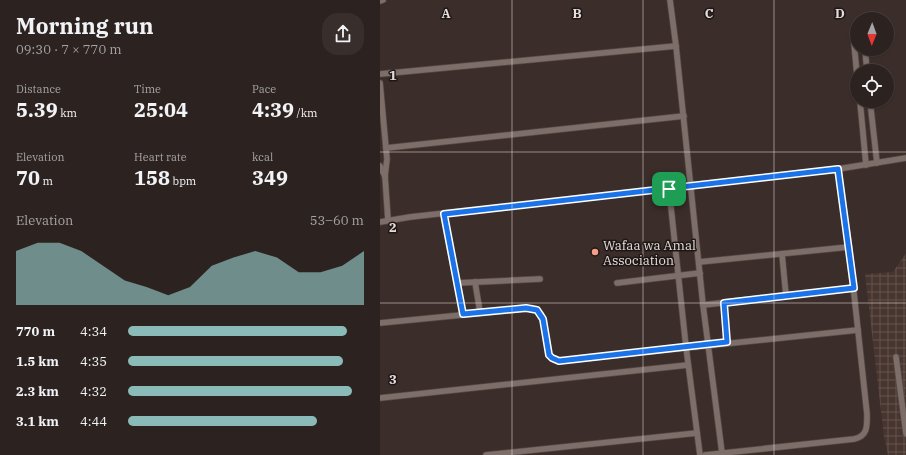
<!DOCTYPE html>
<html lang="en">
<head>
<meta charset="utf-8">
<style>
	body { margin:0; font-family:"IBM Plex Serif",serif; background:#382f2d; color:#f1f3f6; height:100vh; display:flex; flex-direction:column; font-size:15px; white-space:nowrap }
	* { box-sizing:border-box; margin:0 }
	p { font-size:13px; color:#a6a4a5 }
	.icon { flex:none; width:22px; height:22px; fill:none; stroke:currentColor; stroke-width:2; stroke-linecap:round; stroke-linejoin:round }
	.map { position:relative; flex:1; overflow:hidden }
	.side { display:flex; flex-direction:column; background:#2c2220; width:380px }
	.side>* { flex:none }
	.needle { width:26px; rotate:181deg }
	.fabs { position:absolute; left:470px; top:12px; display:grid; gap:8px }
	.fabs a { display:grid; place-items:center; width:44px; height:44px; border-radius:50%; background:#2c2220; box-shadow:0 1px 3px #0004,0 0 0 1px #483f3e; font-size:20px }
	.pin { position:absolute; display:grid; place-items:center; width:34px; height:34px; color:#fff; margin:-17px; border-radius:8px; box-shadow:0 2px 6px #0006 }
	.round { display:grid; place-items:center; flex:none; width:42px; height:42px; border-radius:16px; background:#382f2d }
	.summary { display:flex; align-items:center; justify-content:space-between; height:68px; padding:0 16px }
	h1 { font-size:22px; font-weight:800; line-height:30px }
	.stats { display:grid; grid-template-columns:repeat(3,1fr); gap:6px; height:68px; padding:4px 16px }
	.stats div { display:grid; align-content:center }
	.stats b { font-size:20px; font-weight:800 }
	.stats small { font-size:11px; font-weight:400 }
	.stats p { font-size:11px }
	.chart { height:112px; padding:8px 16px }
	.chart p { display:flex; justify-content:space-between }
	.chart svg { width:100%; height:72px; margin-top:4px; fill:#8bbbb9; opacity:.7 }
	ul { padding:0 16px; list-style:none; font-size:13px }
	li { display:grid; grid-template-columns:64px 48px 1fr; align-items:center; height:30px }
	li i { height:10px; border-radius:5px; background:#8bbbb9 }
	main { display:flex; flex:1; min-height:0 }
	.map>svg:first-child { display:block }
	.industrial { fill:url(#industrial-grid) }
	.lines { fill:none; stroke-linecap:round; stroke-linejoin:round }
	.service-casing { stroke:#544a46; stroke-width:7 }
	.service { stroke:#7d6e6a; stroke-width:5.5 }
	.route-casing { stroke:#fff; stroke-width:8 }
	.route { stroke:#1a73e8; stroke-width:5 }
	.grid { fill:none; stroke:#e6dddb; stroke-width:1; stroke-opacity:0.55 }
	.poi-dot { fill:#f49e88; stroke:#1d1716; stroke-width:1.5 }
	.labels { text-anchor:middle; dominant-baseline:central; stroke-width:3; stroke-linejoin:round; paint-order:stroke }
	.poi-label { font-size:13px; fill:#e6dddb; stroke:#1d1716; text-anchor:start }
	.grid-label { font-size:13px; text-anchor:middle; font-weight:bold; fill:#e6dddb; stroke:#1d1716; stroke-width:3; stroke-linejoin:round; paint-order:stroke }
</style>
</head>
<body>
<main>
<section class="side">
<div class="summary"><div><h1>Morning run</h1><p>09:30 · 7 × 770 m</p></div><a class="round"><svg class="icon" aria-label="share" viewBox="0 0 24 24"><path d="M12 15V3M7 8l5-5 5 5M5 13v7h14v-7"/></svg></a></div>
<div class="stats">
<div><p>Distance</p><b>5.39<small> km</small></b></div>
<div><p>Time</p><b>25:04</b></div>
<div><p>Pace</p><b>4:39<small> /km</small></b></div>
</div>
<div class="stats">
<div><p>Elevation</p><b>70<small> m</small></b></div>
<div><p>Heart rate</p><b>158<small> bpm</small></b></div>
<div><p>kcal</p><b>349</b></div>
</div>
<div class="chart"><p><span>Elevation</span>53–60 m</p>
<svg viewBox="0 0 160 44" preserveAspectRatio="none"><path d="M0 44V11L10 6L20 6L30 11L40 20L50 29L60 33L70 38L80 33L90 20L100 15L110 11L120 15L130 24L140 24L150 20L160 11V44z"/></svg>
</div>
<ul>
<li><b>770 m</b>4:34<i style="width:93%"></i></li>
<li><b>1.5 km</b>4:35<i style="width:91%"></i></li>
<li><b>2.3 km</b>4:32<i style="width:95%"></i></li>
<li><b>3.1 km</b>4:44<i style="width:80%"></i></li>
</ul>
</section>
<div class="map">
<svg width="526" height="455" viewBox="0 0 526 455">
	<defs>
		<pattern id="industrial-grid" width="8" height="8" patternUnits="userSpaceOnUse"><rect width="8" height="8" fill="#49352f"/><path d="M0 4h8M4 0v8" fill="none" stroke="#63524d"/></pattern>
	</defs>
	<rect width="100%" height="100%" fill="#3b2d2a"/>
	<path class="industrial" d="M526,253v202h-18l-4,-18 -19,-163 28,-2z"/>
	<g class="lines">
		<defs>
			<g id="service">
				<path d="M290,0l6,46 27,259 19,148"/>
				<path d="M0,1l3,-1"/>
				<path d="M477,39l-3,4 3,32"/>
				<path d="M485,49l2,22"/>
				<path d="M0,74l296,-28"/>
				<path d="M0,83l7,76 -2,17 3,44"/>
				<path d="M480,101l6,64"/>
				<path d="M490,101l7,62"/>
				<path d="M6,148l298,-32"/>
				<path d="M0,166l5,10"/>
				<path d="M289,189l17,158 14,108"/>
				<path d="M63,214l20,100"/>
				<path d="M0,222l30,-5 428,-48 68,-11"/>
				<path d="M402,254l4,42"/>
				<path d="M319,262l150,-15"/>
				<path d="M95,282l5,30"/>
				<path d="M77,283l83,-4"/>
				<path d="M237,283l83,-10"/>
				<path d="M344,303l3,40"/>
				<path d="M323,305l151,-17"/>
				<path d="M0,323l152,-15 9,6 2,5 6,36 3,3 7,3 299,-31"/>
				<path d="M516,357l10,77"/>
				<path d="M0,398l308,-33"/>
				<path d="M106,455l211,-22"/>
				<path d="M325,455l149,-16c14,-3 13,-13 13,-25l-18,-167 -11,-78"/>
			</g>
		</defs>
		<use href="#service" class="service-casing"/>
		<use href="#service" class="service"/>
	</g>
	<g class="lines">
		<defs>
			<path id="route" d="M458,169l16,119 -130,15 3,39 -168,19 -7,-3 -3,-3 -6,-36 -6,-9 -11,-2 -63,6 -19,-100z"/>
		</defs>
		<use href="#route" class="route-casing"/>
		<use href="#route" class="route"/>
	</g>
	<path class="grid" d="M132,0v455M263,0v455M394,0v455M0,152h526M0,303h526"/>
	<circle class="poi-dot" cx="215" cy="252" r="4"/>
	<g class="labels">
		<g class="poi-label">
			<text x="223" y="245">Wafaa wa Amal<tspan x="223" dy="15">Association</tspan></text>
		</g>
	</g>
	<g class="grid-label">
		<text x="66" y="18">A</text>
		<text x="197" y="18">B</text>
		<text x="329" y="18">C</text>
		<text x="460" y="18">D</text>
		<text x="13" y="80">1</text>
		<text x="13" y="232">2</text>
		<text x="13" y="384">3</text>
	</g>
</svg>
<div class="fabs">
<a><svg class="needle" viewBox="-14 -14 28 28"><path d="M0-13l5 13h-10z" fill="#e53935"/><path d="M0 13l5-13h-10z" fill="#a6a4a5"/></svg></a>
<a><svg class="icon" aria-label="locate" viewBox="0 0 24 24"><circle cx="12" cy="12" r="6"/><path d="M12 2v4M12 18v4M2 12h4M18 12h4"/></svg></a>
</div>
<div class="pin" style="left:289px;top:189px;background:#1e9e55"><svg class="icon" aria-label="arrive" viewBox="0 0 24 24"><path d="M6 21V4h12l-3 4 3 4H6"/></svg></div>
</div>
</main>
</body>
</html>
